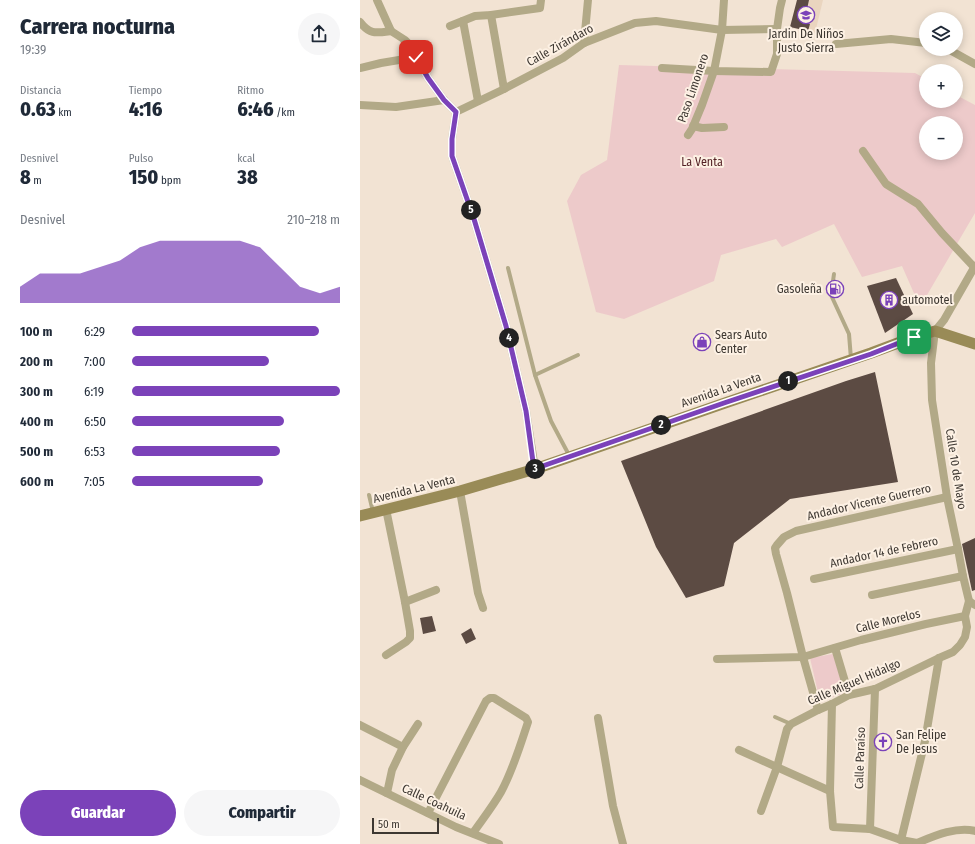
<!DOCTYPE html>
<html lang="es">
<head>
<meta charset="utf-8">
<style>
	body { margin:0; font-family:"Fira Sans Condensed",sans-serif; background:#f6f6f7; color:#1f2937; height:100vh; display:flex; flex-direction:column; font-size:15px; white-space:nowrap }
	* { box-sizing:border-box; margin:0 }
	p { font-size:13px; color:#747a83 }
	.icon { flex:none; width:22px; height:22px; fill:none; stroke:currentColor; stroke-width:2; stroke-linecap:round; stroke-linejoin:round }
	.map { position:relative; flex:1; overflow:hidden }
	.side { display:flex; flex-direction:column; background:#fff; width:360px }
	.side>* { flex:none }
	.tools { position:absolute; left:559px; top:12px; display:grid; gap:8px }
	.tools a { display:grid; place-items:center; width:44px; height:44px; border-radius:50%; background:#fff; box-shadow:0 2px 10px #0003; font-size:20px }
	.scale { position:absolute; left:12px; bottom:10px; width:67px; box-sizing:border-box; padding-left:4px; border:2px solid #3d3731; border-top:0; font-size:11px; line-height:14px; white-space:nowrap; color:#3d3731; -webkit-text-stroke:3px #fdf1e4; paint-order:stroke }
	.pin { position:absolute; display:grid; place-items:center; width:34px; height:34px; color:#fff; margin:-17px; border-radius:8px; box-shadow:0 2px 6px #0006 }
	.km { position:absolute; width:20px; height:20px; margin:-10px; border-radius:50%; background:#222; color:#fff; font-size:11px; line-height:20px; text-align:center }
	.round { display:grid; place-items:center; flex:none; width:42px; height:42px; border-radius:21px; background:#f6f6f7 }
	.headline { display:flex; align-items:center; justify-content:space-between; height:68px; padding:0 20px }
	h1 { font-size:22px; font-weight:800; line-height:30px }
	.metrics { display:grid; grid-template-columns:repeat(3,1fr); gap:6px; height:68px; padding:4px 20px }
	.metrics div { display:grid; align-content:center }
	.metrics b { font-size:20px; font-weight:800 }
	.metrics small { font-size:11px; font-weight:400 }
	.metrics p { font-size:11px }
	.chart { height:112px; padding:8px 20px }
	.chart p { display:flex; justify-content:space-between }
	.chart svg { width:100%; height:72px; margin-top:4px; fill:#7b42b9; opacity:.7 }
	.cta { display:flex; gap:8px; margin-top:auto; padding:8px 20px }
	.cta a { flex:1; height:46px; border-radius:24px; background:#7b42b9; color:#fff; font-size:16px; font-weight:800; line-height:46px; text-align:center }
	.cta a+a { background:#f6f6f7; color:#1f2937 }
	ul { padding:0 20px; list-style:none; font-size:13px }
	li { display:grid; grid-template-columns:64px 48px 1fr; align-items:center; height:30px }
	li i { height:10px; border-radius:5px; background:#7b42b9 }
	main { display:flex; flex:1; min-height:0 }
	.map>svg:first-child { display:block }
	.built { fill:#ead5bf }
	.green { fill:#edcaca; fill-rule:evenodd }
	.building { fill:#5c4b43 }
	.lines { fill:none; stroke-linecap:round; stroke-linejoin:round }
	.lane { stroke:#b2a987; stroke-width:4 }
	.street { stroke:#b2a987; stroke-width:8 }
	.secondary { stroke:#998b57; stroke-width:11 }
	.route-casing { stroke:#fff; stroke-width:8 }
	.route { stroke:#7b42b9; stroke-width:5 }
	.labels { text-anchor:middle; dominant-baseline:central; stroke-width:4; stroke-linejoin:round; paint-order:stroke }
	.poi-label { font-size:12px; fill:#3d3731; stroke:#fdf1e4; text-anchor:start }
	.street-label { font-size:12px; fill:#3d3731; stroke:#fdf1e4 }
	.park-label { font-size:12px; fill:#521f23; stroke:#fdf1e4 }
</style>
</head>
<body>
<main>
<section class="side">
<div class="headline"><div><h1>Carrera nocturna</h1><p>19:39</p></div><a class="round"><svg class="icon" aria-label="share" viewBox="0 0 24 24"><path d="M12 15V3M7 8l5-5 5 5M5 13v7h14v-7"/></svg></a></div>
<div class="metrics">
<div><p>Distancia</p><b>0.63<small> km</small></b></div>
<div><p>Tiempo</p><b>4:16</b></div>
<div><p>Ritmo</p><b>6:46<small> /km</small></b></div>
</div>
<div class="metrics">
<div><p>Desnivel</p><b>8<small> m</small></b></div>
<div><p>Pulso</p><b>150<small> bpm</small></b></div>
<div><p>kcal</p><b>38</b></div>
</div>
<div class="chart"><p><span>Desnivel</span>210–218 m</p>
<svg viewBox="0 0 160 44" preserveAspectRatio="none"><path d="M0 44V34L10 26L20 26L30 26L40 22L50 18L60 10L70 6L80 6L90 6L100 6L110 6L120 10L130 22L140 34L150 38L160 34V44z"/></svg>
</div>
<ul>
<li><b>100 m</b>6:29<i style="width:90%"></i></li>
<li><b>200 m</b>7:00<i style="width:66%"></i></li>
<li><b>300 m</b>6:19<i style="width:100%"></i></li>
<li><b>400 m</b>6:50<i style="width:73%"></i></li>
<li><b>500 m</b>6:53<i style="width:71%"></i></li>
<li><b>600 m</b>7:05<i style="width:63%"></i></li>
</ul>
<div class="cta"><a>Guardar</a><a>Compartir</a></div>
</section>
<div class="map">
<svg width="615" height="844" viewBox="0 0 615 844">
	<rect width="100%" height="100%" fill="#f2e3d3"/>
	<path class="built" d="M437,0h26l-8,33 -25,-6z"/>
	<g class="green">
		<path d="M259,65l296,8 11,6v22h30v-6l19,10v108l-55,94 -18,-41 -40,11 -28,-53 -52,23 -6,-8 -55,16 -7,26 -90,38 -28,-7 -29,-111 14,-26 26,-15zM566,123h30v30h-30z"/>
		<path d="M473,654l12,39 -25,8 -10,-43z"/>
	</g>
	<g class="building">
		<path d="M437,0h12l-5,23 6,1 -2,7 -18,-4z"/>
		<path d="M536,278l17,36 -28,19 -18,-47z"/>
		<path d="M515,372l23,110 -108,17 -56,44 -10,43 -38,12 -30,-51 -35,-86 225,-80z"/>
		<path d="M615,538v52l-3,1 -10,-47z"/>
		<path d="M72,616l4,15 -13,3 -3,-16z"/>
		<path d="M111,628l5,11 -10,5 -5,-10z"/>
	</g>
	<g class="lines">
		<g class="lane">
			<path d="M148,268l27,107 16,46 19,36"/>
			<path d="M474,274l-3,21 18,39 2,25"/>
			<path d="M175,375l43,-20"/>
			<path d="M9,495l4,17"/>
			<path d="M415,717l16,7"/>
		</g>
		<g class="street">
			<path d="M17,0l14,31 14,9 4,4 19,34 16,22 12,12"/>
			<path d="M131,15l13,74"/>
			<path d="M103,21l15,80"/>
			<path d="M0,22c10,13 16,11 31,9"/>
			<path d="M90,26l25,-10 16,-1 49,-7 1,-8"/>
			<path d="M224,43l4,-43"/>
			<path d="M476,44l55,-5 35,4"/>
			<path d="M588,49l27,15"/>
			<path d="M0,68l21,-5 36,-6"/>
			<path d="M302,68l52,3 57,1 6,-18v-25l3,-21 2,-8"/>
			<path d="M0,105l36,2 48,-7"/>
			<path d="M96,112l-4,27v17l22,63 32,107 20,85 9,58"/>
			<path d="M96,112l44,-21 63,-33 21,-15 51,-20 21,-2 66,9 55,-1"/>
			<path d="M333,126l9,2 22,-1"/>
			<path d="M328,135l4,-6 10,-24 12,-34 8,-41 2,-30"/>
			<path d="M503,151l23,33 32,20 24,29 32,34"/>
			<path d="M615,266l-31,54 -9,11 -4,32 1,37 15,97 11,52 5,27 6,25 6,4"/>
			<path d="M100,491l18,102 5,15"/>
			<path d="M26,509l19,93 5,29v7l-4,4 -20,13"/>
			<path d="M454,579l144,-30"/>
			<path d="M512,595l91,-19"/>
			<path d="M45,602l31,-12"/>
			<path d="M475,648l14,47"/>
			<path d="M357,659l86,-2 58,-17 65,-16 39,-8 4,-15"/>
			<path d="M472,704l-2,87 3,36 37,2 31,11 16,3"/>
			<path d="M458,710l-15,-53 -16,-64 -11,-39 -1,-6 2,-3 7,-8 12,-6 151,-34"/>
			<path d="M238,718l15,88 10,38"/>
			<path d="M0,725l43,22"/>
			<path d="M379,750l91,41"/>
			<path d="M0,780l96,47 43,17"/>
			<path d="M27,793l5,-23 11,-23 15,-23"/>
			<path d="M401,811l16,-44 10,-38 4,-5 27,-14 14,-6 17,-9 26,-6 64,-31 14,-6 7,-7 5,-8 2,-10 -2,-11"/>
			<path d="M68,813l58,-112 4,-3h4l32,20 2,4c-8,24 -15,48 -27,70 -8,14 -19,28 -28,41"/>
			<path d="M510,829l5,-140"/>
			<path d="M541,840l24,-99 14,-83"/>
			<path d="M557,843c17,-7 40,-17 58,-12"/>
		</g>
		<path class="secondary" d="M0,516l100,-25 75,-22 190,-66 146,-50 43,-16 21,-6 40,13"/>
	</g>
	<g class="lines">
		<defs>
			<path id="route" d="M56,57l12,21 16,22 12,12 -4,27v17l22,63 32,107 20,85 8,58 190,-66 147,-49 43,-17"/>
		</defs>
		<use href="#route" class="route-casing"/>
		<use href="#route" class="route"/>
	</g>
	<defs>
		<symbol id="school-ring" viewBox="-11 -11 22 22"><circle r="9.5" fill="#fdf1e4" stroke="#7b42b9" stroke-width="1.5"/><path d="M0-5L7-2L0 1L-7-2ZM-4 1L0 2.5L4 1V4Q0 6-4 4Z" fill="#7b42b9"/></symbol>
		<symbol id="fuel-ring" viewBox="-11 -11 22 22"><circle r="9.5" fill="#fdf1e4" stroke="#7b42b9" stroke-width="1.5"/><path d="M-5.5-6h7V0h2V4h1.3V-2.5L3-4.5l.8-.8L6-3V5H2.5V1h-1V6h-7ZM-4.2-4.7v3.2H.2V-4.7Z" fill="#7b42b9"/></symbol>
		<symbol id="building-ring" viewBox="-11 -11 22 22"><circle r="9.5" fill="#fdf1e4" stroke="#7b42b9" stroke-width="1.5"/><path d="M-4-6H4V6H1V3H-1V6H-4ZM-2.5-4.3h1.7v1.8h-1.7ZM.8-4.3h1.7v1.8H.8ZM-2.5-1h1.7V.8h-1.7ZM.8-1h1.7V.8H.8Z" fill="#7b42b9"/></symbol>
		<symbol id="shop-ring" viewBox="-11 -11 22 22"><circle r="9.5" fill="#fdf1e4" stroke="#7b42b9" stroke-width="1.5"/><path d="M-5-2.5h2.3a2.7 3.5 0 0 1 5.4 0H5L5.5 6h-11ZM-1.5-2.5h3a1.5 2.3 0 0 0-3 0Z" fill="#7b42b9"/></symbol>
		<symbol id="church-ring" viewBox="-11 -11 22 22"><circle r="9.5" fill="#fdf1e4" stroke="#7b42b9" stroke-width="1.5"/><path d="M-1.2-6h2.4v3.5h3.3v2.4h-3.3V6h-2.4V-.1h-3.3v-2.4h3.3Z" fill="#7b42b9"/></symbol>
	</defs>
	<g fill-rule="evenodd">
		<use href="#school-ring" x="436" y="5" width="20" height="20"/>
		<use href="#fuel-ring" x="465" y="279" width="20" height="20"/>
		<use href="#building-ring" x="519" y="290" width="20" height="20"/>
		<use href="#shop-ring" x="332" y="332" width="20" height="20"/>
		<use href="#church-ring" x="513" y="732" width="20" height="20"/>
	</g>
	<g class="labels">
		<g class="poi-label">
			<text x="446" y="34" text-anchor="middle">Jardin De Niños<tspan x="446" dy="14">Justo Sierra</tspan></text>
			<text x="462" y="289" text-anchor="end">Gasoleña</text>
			<text x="542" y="300">automotel</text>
			<text x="355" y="335">Sears Auto<tspan x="355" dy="14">Center</tspan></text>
			<text x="536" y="735">San Felipe<tspan x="536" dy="14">De Jesus</tspan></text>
		</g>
		<g class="street-label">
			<text transform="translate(200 45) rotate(-29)">Calle Zirándaro</text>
			<text transform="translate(333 88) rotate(-71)">Paso Limonero</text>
			<text transform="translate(361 390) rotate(-19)">Avenida La Venta</text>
			<text transform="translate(596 469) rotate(81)">Calle 10 de Mayo</text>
			<text transform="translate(54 489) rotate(-14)">Avenida La Venta</text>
			<text transform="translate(509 502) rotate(-13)">Andador Vicente Guerrero</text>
			<text transform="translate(524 552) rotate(-12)">Andador 14 de Febrero</text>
			<text transform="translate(528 621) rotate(-14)">Calle Morelos</text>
			<text transform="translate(494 682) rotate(-23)">Calle Miguel Hidalgo</text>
			<text transform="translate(500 758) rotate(-88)">Calle Paraíso</text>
			<text transform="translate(74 802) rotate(25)">Calle Coahuila</text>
		</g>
		<g class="park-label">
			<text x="342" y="162">La Venta</text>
		</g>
	</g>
</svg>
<div class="tools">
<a><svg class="icon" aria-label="layers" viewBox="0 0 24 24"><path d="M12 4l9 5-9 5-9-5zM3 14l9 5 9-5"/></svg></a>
<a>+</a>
<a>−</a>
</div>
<div class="scale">50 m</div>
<div class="pin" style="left:554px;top:337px;background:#1e9e55"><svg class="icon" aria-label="arrive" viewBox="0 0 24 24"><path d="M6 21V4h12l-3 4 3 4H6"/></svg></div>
<div class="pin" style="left:56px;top:57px;background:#d93025"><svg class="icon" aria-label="check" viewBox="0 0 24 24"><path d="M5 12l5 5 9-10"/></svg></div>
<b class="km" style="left:428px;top:381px">1</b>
<b class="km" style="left:301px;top:425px">2</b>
<b class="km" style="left:175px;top:469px">3</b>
<b class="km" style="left:149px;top:338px">4</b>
<b class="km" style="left:111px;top:210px">5</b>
</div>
</main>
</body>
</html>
